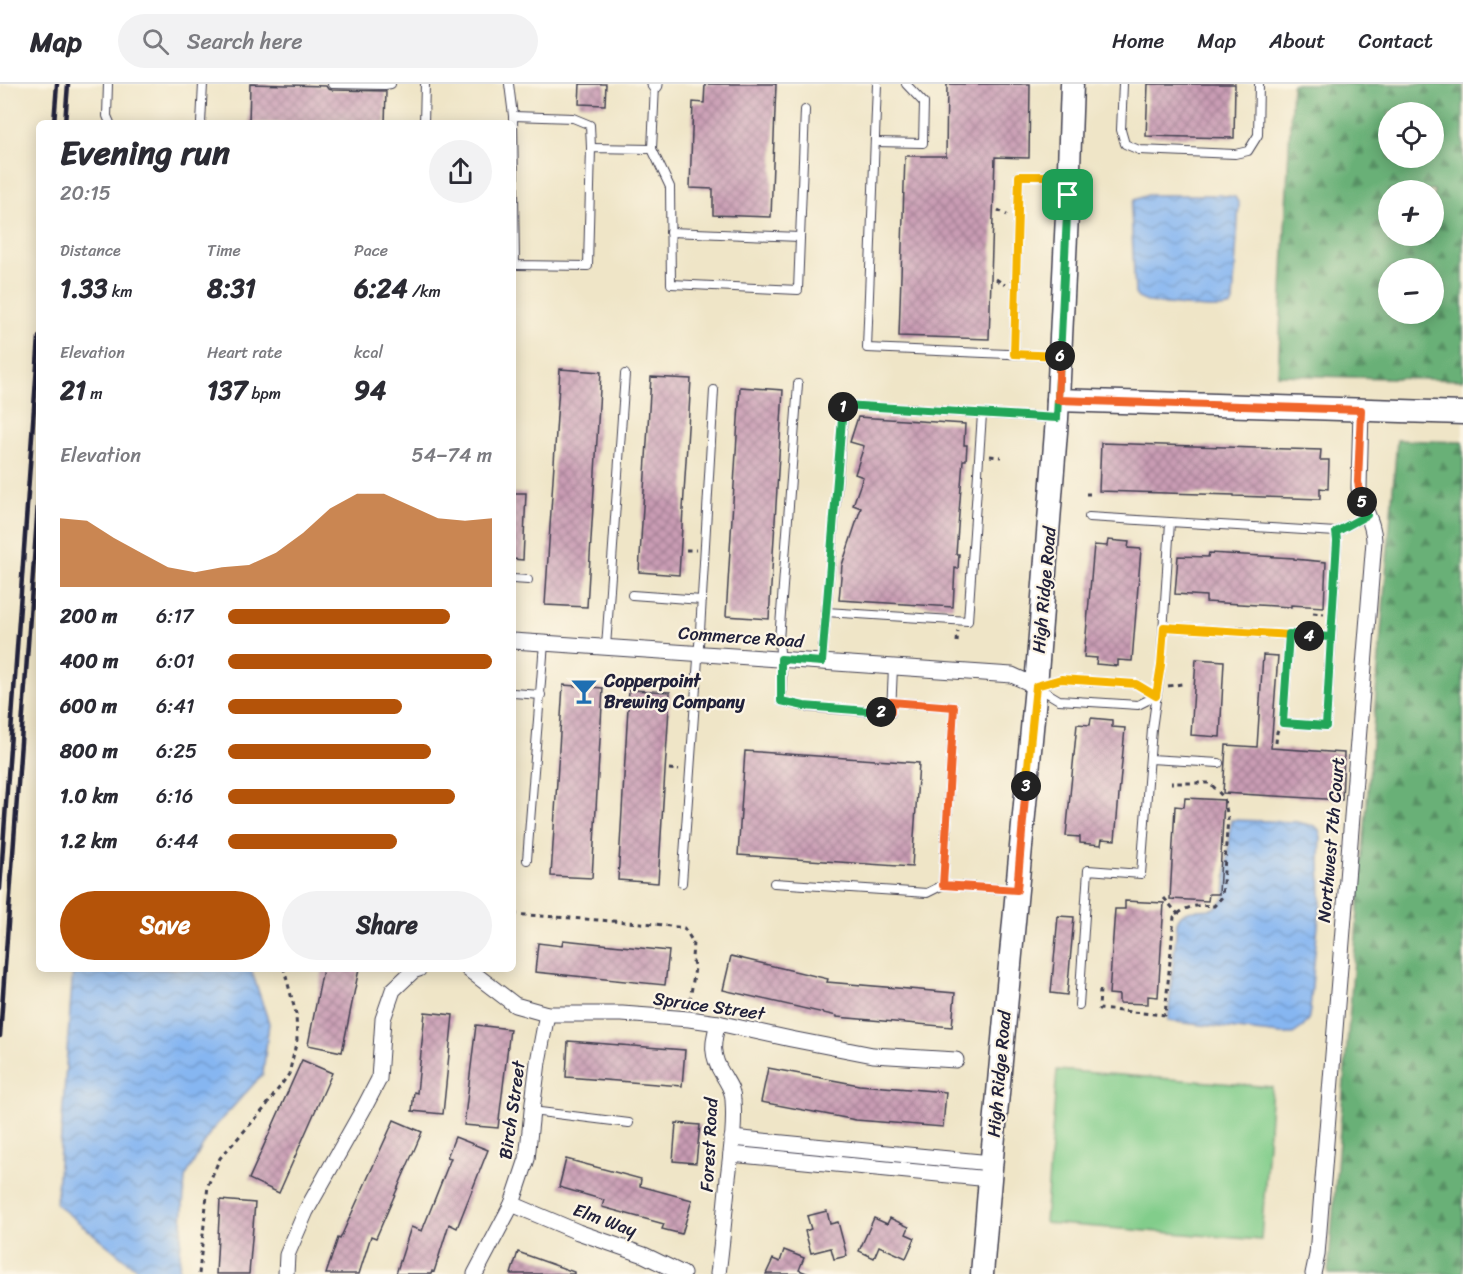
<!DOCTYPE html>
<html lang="en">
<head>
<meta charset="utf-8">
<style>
	body { margin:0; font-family:Sriracha,sans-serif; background:#f2f2f3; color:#2b2b33; height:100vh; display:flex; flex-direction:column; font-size:22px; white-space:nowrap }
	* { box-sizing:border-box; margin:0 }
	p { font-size:20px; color:#7c7c81 }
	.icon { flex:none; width:33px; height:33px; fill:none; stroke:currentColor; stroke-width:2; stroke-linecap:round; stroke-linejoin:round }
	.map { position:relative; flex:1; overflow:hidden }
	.drawer { position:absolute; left:36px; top:36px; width:480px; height:852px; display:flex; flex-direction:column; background:#fff; border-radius:9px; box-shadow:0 3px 15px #0003 }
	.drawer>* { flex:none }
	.buttons { position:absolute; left:1378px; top:18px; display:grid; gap:12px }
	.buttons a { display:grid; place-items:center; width:66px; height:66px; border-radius:50%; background:#fff; box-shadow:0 3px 15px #0003; font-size:30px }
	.pin { position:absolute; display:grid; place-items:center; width:51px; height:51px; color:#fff; margin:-26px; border-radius:12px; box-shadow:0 3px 9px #0006 }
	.km { position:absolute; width:30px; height:30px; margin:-15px; border-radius:50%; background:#222; color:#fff; font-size:16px; line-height:30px; text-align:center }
	.round { display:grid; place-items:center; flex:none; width:63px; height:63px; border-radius:32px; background:#f2f2f3 }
	.headline { display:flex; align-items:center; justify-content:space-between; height:102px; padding:0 24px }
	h1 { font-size:33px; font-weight:700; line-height:45px }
	.stats { display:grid; grid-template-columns:repeat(3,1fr); gap:9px; height:102px; padding:6px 24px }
	.stats div { display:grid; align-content:center }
	.stats b { font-size:26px; font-weight:700 }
	.stats small { font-size:16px; font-weight:400 }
	.stats p { font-size:16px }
	.chart { height:168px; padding:12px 24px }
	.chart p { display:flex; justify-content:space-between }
	.chart svg { width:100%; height:108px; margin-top:6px; fill:#b45309; opacity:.7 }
	.button { display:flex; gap:12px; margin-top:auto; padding:12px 24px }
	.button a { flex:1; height:69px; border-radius:36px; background:#b45309; color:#fff; font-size:24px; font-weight:700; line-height:69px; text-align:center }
	.button a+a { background:#f2f2f3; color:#2b2b33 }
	ul { padding:0 24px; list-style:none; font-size:20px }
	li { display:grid; grid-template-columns:96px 72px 1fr; align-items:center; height:45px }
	li i { height:15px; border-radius:8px; background:#b45309 }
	header { display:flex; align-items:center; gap:36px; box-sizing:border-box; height:84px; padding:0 30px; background:#fff; border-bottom:2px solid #e1e1e2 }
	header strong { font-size:28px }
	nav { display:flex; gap:33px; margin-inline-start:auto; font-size:21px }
	.search { width:420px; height:54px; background:#f2f2f3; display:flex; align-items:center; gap:15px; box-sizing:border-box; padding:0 21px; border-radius:33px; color:#7c7c81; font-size:22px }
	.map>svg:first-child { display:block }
	.grass { fill:#82cd8b; stroke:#527863; stroke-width:1.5 }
	.forest { fill:url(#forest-firs); stroke:#466959; stroke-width:1.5; fill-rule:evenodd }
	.water { fill:url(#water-waves); stroke:#546c96; stroke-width:1.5 }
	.building { fill:url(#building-cross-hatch) }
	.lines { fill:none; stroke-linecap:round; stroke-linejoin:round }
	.lane-casing { stroke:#413f50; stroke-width:10 }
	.street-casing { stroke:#413f50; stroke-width:17 }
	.secondary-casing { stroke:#413f50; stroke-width:25 }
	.path { stroke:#413f50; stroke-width:3; stroke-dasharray:4.5 4.5; stroke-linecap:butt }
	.lane { stroke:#fff; stroke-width:8 }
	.street { stroke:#fff; stroke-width:15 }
	.secondary { stroke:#fff; stroke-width:22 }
	.rail { stroke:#22223b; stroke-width:4.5 }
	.split-1-casing { stroke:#fff; stroke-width:12 }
	.split-2-casing { stroke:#fff; stroke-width:12 }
	.split-3-casing { stroke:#fff; stroke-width:12 }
	.split-4-casing { stroke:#fff; stroke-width:12 }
	.split-5-casing { stroke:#fff; stroke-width:12 }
	.split-6-casing { stroke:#fff; stroke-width:12 }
	.split-7-casing { stroke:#fff; stroke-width:12 }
	.split-1 { stroke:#22a559; stroke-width:8 }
	.split-2 { stroke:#22a559; stroke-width:8 }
	.split-3 { stroke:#f0652b; stroke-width:8 }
	.split-4 { stroke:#f5b400; stroke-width:8 }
	.split-5 { stroke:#22a559; stroke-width:8 }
	.split-6 { stroke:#f0652b; stroke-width:8 }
	.split-7 { stroke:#f5b400; stroke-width:8 }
	.labels { text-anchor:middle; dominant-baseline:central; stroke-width:4.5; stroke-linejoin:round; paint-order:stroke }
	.street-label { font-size:18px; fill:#22223b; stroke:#fcf5e5 }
	.poi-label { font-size:18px; font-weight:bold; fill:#22223b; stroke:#fcf5e5; text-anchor:start }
</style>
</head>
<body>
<header>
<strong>Map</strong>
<div class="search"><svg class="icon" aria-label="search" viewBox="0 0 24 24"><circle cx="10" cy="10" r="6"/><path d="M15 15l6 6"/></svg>Search here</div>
<nav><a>Home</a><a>Map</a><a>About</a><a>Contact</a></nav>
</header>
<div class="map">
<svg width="1463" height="1190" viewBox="0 0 1463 1190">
	<defs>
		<pattern id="forest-firs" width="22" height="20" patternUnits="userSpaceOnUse" patternTransform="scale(1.5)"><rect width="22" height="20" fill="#69b077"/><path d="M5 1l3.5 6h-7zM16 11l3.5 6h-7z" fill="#568f63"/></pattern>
		<pattern id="water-waves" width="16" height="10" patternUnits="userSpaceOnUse" patternTransform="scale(1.5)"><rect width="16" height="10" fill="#86b6f1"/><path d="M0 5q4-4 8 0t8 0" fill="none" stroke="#6d94c4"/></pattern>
		<pattern id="building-cross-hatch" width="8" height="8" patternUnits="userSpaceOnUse" patternTransform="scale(1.5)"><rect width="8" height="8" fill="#c99cb4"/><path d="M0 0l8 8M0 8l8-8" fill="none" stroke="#a37f94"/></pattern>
	</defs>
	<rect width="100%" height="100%" fill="#fcf5e5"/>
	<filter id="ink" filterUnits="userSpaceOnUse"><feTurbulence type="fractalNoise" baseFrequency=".0167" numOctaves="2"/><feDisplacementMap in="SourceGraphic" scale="12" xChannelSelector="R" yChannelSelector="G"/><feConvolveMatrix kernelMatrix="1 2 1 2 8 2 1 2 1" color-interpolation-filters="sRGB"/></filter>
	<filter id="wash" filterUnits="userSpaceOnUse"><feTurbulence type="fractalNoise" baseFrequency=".008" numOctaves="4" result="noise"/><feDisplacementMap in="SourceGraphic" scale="24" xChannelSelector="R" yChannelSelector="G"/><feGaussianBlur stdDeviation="1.35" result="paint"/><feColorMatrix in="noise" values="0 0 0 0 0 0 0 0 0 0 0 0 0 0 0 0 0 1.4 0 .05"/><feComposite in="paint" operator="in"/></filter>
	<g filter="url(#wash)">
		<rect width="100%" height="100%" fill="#efe5c7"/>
		<path class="grass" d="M1057,986l215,17 -11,153 -216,-17z"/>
		<g class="forest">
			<path d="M1292,0h171v296l-185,-5zM1389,28h45v46h-45zM1389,106h45v46h-45zM1389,184h45v46h-45z"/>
			<path d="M1397,356l66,2v832h-135z"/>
		</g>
		<g class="water">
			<path d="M1148,111h71l16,2 4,7 -6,98 -2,4c-14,6 -67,-3 -84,-4l-9,-4 -3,-4 -4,-84 3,-10z"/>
			<path d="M1231,736l65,2 19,4 4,4 2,7 -1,23 1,41 -6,50 -5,59 -2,11 -5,6 -10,7h-13l-112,-13 9,-99c10,-25 37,1 48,-26z"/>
			<path d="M73,885h178l18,54 -6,51 -52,57 -26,47 -6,92 -3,4h-33l-87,-70z"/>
		</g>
		<g id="blocks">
			<g class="building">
				<path d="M250,0l76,2 2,3 4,1 54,1 -1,32h-136z"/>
				<path d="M580,0h26l-1,21 -26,-1z"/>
				<path d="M705,0h71l-5,133 -58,-2v-26l-23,-1 3,-86 11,1z"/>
				<path d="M947,0h83l-1,74 -34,-1 -6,182 -90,-3 6,-180h41z"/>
				<path d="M1148,0h87l-1,54 -88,-2z"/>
				<path d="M560,285l41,3 -14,235 -42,-2z"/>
				<path d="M651,293l40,2 -12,196 -40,-3z"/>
				<path d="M740,303l43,3 -14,229 -43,-3z"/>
				<path d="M858,333l107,7 -1,21h3l-1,15h-3l-7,94h3l-1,15 -3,-1 -2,39 -114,-7 3,-35 19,-57 -8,-3 10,-28 -8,-3 9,-28 -14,-4z"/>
				<path d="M1101,359l220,7 -1,10h9l-1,29 -8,-1v11l-86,-3v-1l-135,-4z"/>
				<path d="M513,409h13l-3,67 -10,-1z"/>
				<path d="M1108,456l21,2 -1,6 13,1 -9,112 -14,-1v6l-22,-2 1,-6 -13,-1 10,-112 13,1z"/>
				<path d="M1209,469l85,5v1l32,3 -2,45 -33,-2v2l-85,-5v-6l-31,-2 3,-38 30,1z"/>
				<path d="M1263,571l15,1 -7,92 73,5 -2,47 -119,-7 3,-48 31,2z"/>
				<path d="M1196,575l28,2 -4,76 -29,-2z"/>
				<path d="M563,601l40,3 -11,190 -41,-2z"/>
				<path d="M629,606l41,2 -12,191 -40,-3z"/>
				<path d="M1091,634l21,2v7l13,1 -10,112 -13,-1 -1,6 -21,-2v-6l-14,-1 11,-112 13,1z"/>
				<path d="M745,667l174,12 -7,104 -174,-12z"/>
				<path d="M1185,714l39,2 -5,94h-10l-1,7 -38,-2 5,-93 9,1z"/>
				<path d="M1125,817l39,2 -6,94 -10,-1v8l-29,-1v-8l-10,-1 6,-85h10z"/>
				<path d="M1058,832l16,1 -7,78 -16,-2z"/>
				<path d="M563,856l106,11 -4,34 -130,-13 3,-29 24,3z"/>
				<path d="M731,872l97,23 -1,3 128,11 -3,34 -115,-10v-1l-114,-26z"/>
				<path d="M323,885h36l-17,83 -34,-7z"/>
				<path d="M425,928l28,3 -10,99 -31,-3 2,-19 3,1z"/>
				<path d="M476,941l34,4 -12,99 -34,-3z"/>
				<path d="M568,957l117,9 -3,36 -116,-9z"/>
				<path d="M302,976l30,13 -53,120 -30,-14z"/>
				<path d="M768,984l91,17 87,7 -3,35 -87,-7 -95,-18z"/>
				<path d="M394,1036l28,12 -46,106 -5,-2 -12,38h-33l12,-36 2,1z"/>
				<path d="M676,1039l24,2 -4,38 -23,-2z"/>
				<path d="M455,1053l33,13 -31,78 -8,-4 -15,48 -2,-1 -1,3h-35l15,-47 11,4 29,-73 -4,-1z"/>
				<path d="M566,1075l75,20 -1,7 52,14 -10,34 -20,-5 2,-5 -62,-17 2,-7 -45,-13z"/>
				<path d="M220,1116l35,3 -6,71h-33z"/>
				<path d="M827,1127l3,13 8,-2 9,34 -13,3 -3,-11 -20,5 -6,-22 6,-2 -4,-13z"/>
				<path d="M874,1134l13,6 3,-6 19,9 -3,7 9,4 -9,20 -27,-12 -5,12 -15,-7z"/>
				<path d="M784,1166l20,8 -5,12 10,4h-43l7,-15 7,3z"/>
				<path d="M518,1168l56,20v2h-63z"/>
			</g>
		</g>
	</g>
	<g filter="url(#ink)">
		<use href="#blocks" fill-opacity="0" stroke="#413f50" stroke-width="1.5"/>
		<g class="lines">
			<defs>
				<g id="lane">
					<path d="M108,0l-1,32 3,7"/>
					<path d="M332,0l53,1 6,-1"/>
					<path d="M509,0l4,32 2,149 73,1 3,-118 61,1 3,-64"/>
					<path d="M877,0l-10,264 190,8"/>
					<path d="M1123,0l-2,46 4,14 14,6 96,4 13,-3 10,-16 1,-51"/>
					<path d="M513,32l60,2 17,7 1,23"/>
					<path d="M201,39l2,-39"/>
					<path d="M424,39l1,-39"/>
					<path d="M875,58l48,1 1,-40 -18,-19"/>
					<path d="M652,65l18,38 1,97 127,6 7,-180"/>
					<path d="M670,148l130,5"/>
					<path d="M1014,270l5,-178h49"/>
					<path d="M798,300l-19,256 3,38 -1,23 24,6 86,6 2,-46"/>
					<path d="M1089,433l81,5"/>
					<path d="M1336,448l31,-17"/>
					<path d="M513,495l15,1"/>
					<path d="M632,511l70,5"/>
					<path d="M826,528l142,9 14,-207"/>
					<path d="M1164,543l125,8"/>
					<path d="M606,563l19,-273"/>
					<path d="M822,578l22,-257 211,13"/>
					<path d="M1039,601l22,-6 75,5 20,12"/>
					<path d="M1039,604l20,12 79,5 18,-9"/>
					<path d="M513,609l28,2"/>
					<path d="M891,618l63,5 -11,178 72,5"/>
					<path d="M1150,675l69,4"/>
					<path d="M527,776l17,-217"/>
					<path d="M682,799l18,-252 14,-241"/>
					<path d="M774,799l153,10 16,-8"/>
					<path d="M1079,921l9,-135 53,4 11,-145 9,-64 9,-143 166,10 1,9 -11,185 -43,-3 6,-88 42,2"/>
					<path d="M532,1027l97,12"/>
				</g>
				<g id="street">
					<path d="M655,1v-1"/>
					<path d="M513,557l499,34 24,11"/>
					<path d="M468,885l47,36 32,9h75l67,5 29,4 73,16 82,16 83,5"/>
					<path d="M732,1054l259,25"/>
					<path d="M731,1070l259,25"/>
					<path d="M512,1120l66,28 66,23 39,19"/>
					<path d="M286,1190l1,-19 19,-44 59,-105 14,-27 4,-60 10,-29 20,-19 6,-2"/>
					<path d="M475,1190l37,-70 15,-45 5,-48 6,-49 9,-48"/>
					<path d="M718,1190c4,-32 7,-64 10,-96 3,-25 7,-52 5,-78 0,-10 -5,-16 -10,-25 -12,-19 -11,-31 -5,-52"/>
					<path d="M1313,1190l4,-19 57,-714c0,-20 -13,-35 -15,-53l2,-78"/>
				</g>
				<g id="secondary">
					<path d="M1058,316l405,13"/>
					<path d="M982,1190l8,-95 46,-493 21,-267 11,-224 4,-111"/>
				</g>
			</defs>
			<use href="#lane" class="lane-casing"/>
			<use href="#street" class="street-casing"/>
			<use href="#secondary" class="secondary-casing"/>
			<g class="path">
				<path d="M998,126l9,5"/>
				<path d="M996,195l9,6"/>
				<path d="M990,372l11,1"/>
				<path d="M1086,410h4"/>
				<path d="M686,466h10"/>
				<path d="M1313,529l11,1"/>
				<path d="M957,558l1,-11"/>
				<path d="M1168,602l14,-2"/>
				<path d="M1276,659l1,-11 1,-2"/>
				<path d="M669,685l10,1"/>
				<path d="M1164,814l14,16"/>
				<path d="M513,830l142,10 29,4 9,14 -1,17 3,9 -6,38"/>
				<path d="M1100,906l-1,19 66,6 9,-98c14,-12 22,-12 40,-11l8,-9 6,-79 -4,-20 -14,-15h-39"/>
				<path d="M199,1190l9,-89 12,-27 44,-49 25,-35 8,-34 -1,-26 -12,-45"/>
			</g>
			<use href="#lane" class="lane"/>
			<use href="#street" class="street"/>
			<use href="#secondary" class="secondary"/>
			<g class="rail">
				<path d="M54,39l3,-39"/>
				<path d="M65,39l3,-39"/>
				<path d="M0,805l39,-552"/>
				<path d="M0,952l39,-546"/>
			</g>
		</g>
	</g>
	<g class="lines" filter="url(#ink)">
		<defs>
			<path id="split-1" d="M843,323l1,-2 213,13 11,-223"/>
			<path id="split-2" d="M843,323l-21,255 -41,-3v42l23,5 77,6"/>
			<path id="split-3" d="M881,628h10v-10l63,5 -11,178 74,5 9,-104"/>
			<path id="split-4" d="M1026,702l10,-100 25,-7 75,5 20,12 5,-31 3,-38 145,9"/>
			<path id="split-5" d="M1309,552l22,1 -5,89 -43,-3 6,-89 42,3 6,-96 -1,-9 31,-17 -5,-13"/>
			<path id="split-6" d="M1060,272l-2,44 303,10 -3,72 4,20"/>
			<path id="split-7" d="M1060,272l-46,-2 5,-178h49v19"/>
		</defs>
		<use href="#split-1" class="split-1-casing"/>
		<use href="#split-2" class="split-2-casing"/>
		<use href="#split-3" class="split-3-casing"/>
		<use href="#split-4" class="split-4-casing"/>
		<use href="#split-5" class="split-5-casing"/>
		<use href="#split-6" class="split-6-casing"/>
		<use href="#split-7" class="split-7-casing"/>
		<use href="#split-1" class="split-1"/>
		<use href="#split-2" class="split-2"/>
		<use href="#split-3" class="split-3"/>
		<use href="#split-4" class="split-4"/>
		<use href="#split-5" class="split-5"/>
		<use href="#split-6" class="split-6"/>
		<use href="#split-7" class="split-7"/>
	</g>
	<defs>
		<symbol id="bar-bare" viewBox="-9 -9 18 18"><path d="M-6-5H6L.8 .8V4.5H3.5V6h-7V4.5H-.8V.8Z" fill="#1f6fb2" stroke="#fcf5e5" stroke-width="2.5" paint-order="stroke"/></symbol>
	</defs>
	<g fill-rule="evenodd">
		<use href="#bar-bare" x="565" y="588" width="38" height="38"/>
	</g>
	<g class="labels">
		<g class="street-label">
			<text transform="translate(1044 506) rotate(-85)">High Ridge Road</text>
			<text transform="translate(741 553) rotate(4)">Commerce Road</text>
			<text transform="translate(1331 756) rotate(-85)">Northwest 7th Court</text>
			<text transform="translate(709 922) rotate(8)">Spruce Street</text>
			<text transform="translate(999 990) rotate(-85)">High Ridge Road</text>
			<text transform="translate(512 1026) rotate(-82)">Birch Street</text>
			<text transform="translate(709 1061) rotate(-87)">Forest Road</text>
			<text transform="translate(605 1136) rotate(20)">Elm Way</text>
		</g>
		<g class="poi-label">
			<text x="604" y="597">Copperpoint<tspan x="604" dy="21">Brewing Company</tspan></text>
		</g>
	</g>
</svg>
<div class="buttons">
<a><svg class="icon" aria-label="locate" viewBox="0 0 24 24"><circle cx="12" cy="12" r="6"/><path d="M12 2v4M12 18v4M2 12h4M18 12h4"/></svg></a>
<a>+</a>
<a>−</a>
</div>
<div class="pin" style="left:1068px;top:111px;background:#1e9e55"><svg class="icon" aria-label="arrive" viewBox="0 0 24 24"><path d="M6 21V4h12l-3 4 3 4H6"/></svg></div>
<b class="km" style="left:843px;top:323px">1</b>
<b class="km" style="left:881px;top:628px">2</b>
<b class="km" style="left:1026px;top:702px">3</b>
<b class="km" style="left:1309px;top:552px">4</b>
<b class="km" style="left:1362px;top:418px">5</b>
<b class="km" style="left:1060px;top:272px">6</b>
<section class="drawer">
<div class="headline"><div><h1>Evening run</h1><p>20:15</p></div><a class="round"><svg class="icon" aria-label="share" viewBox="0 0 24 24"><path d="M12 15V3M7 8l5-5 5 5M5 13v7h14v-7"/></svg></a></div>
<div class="stats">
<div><p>Distance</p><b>1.33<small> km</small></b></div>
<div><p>Time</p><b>8:31</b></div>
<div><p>Pace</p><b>6:24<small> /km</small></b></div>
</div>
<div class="stats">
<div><p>Elevation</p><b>21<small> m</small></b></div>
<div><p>Heart rate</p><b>137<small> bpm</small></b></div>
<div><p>kcal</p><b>94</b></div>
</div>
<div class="chart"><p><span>Elevation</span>54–74 m</p>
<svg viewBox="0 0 160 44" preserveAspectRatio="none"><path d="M0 44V16L10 17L20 24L30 30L40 36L50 38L60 36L70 35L80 30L90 22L100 12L110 6L120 6L130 11L140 16L150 17L160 16V44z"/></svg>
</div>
<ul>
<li><b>200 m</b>6:17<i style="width:84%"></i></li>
<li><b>400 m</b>6:01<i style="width:100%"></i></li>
<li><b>600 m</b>6:41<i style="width:66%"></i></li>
<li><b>800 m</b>6:25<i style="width:77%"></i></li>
<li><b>1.0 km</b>6:16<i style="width:86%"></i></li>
<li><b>1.2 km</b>6:44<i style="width:64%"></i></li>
</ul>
<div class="button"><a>Save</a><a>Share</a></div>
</section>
</div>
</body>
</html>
